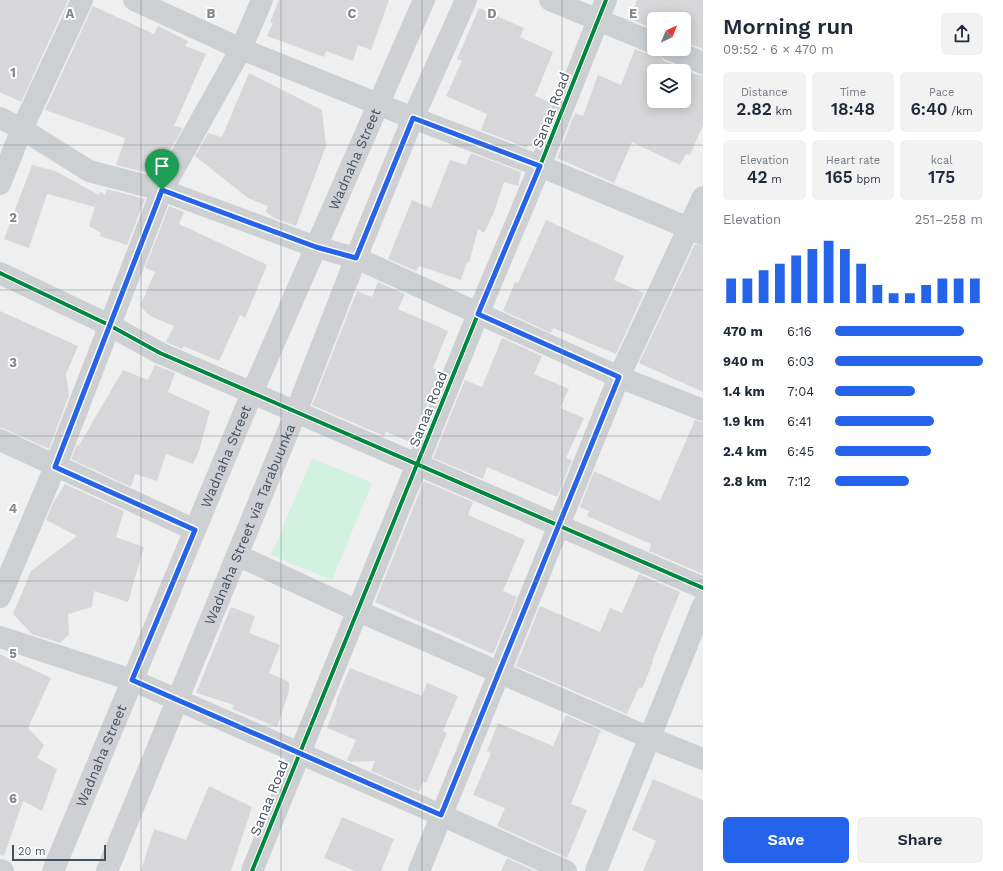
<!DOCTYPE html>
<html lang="en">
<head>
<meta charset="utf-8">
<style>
	body { margin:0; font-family:"Work Sans",sans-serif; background:#f2f2f3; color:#1f2937; height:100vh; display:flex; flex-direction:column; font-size:15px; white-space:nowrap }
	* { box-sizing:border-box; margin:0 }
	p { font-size:13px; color:#747a83 }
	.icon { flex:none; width:22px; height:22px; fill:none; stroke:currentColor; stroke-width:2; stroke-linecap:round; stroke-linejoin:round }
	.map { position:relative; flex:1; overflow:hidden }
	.sheet { display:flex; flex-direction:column; background:#fff; width:300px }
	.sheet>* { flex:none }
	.needle { width:26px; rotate:43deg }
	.controls { position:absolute; left:647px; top:12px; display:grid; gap:8px }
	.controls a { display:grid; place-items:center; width:44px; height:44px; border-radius:6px; background:#fff; box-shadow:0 2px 10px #0003; font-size:20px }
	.scale { position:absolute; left:12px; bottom:10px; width:94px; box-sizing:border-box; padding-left:4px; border:2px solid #45505d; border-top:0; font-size:11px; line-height:14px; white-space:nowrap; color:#45505d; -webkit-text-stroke:3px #fff; paint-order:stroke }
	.pin { position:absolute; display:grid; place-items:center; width:34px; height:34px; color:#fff; margin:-41px -17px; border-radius:50% 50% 50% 0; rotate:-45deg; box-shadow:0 0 4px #0007 }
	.pin .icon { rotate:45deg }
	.round { display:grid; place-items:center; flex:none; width:42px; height:42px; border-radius:6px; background:#f2f2f3 }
	.overview { display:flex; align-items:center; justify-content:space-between; height:68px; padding:0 20px }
	h1 { font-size:22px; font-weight:600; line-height:30px }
	.metrics { display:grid; grid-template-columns:repeat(3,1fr); gap:6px; height:68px; padding:4px 20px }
	.metrics div { display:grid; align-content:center; border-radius:6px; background:#f2f2f3; text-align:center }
	.metrics b { font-size:17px; font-weight:600 }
	.metrics small { font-size:11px; font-weight:400 }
	.metrics p { font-size:11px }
	.chart { height:112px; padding:8px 20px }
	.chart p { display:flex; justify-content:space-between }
	.chart svg { width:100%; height:72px; margin-top:4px; stroke:#2563eb; stroke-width:6 }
	.action { display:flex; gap:8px; margin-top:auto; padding:8px 20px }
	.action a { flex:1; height:46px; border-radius:6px; background:#2563eb; color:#fff; font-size:16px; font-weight:600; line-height:46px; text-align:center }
	.action a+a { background:#f2f2f3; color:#1f2937 }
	ul { padding:0 20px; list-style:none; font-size:13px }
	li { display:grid; grid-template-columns:64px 48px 1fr; align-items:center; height:30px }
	li i { height:10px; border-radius:5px; background:#2563eb }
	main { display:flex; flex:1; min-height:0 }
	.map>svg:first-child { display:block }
	.green { fill:#d2f1e0 }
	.building { fill:#d7d7d9; fill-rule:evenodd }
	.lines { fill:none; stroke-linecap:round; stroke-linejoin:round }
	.minor { stroke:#cdd0d3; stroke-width:22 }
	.tertiary { stroke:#cdd0d3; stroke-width:22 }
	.secondary { stroke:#ced0d4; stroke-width:22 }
	.cycleway-casing { stroke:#fff; stroke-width:6 }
	.cycleway { stroke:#00873e; stroke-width:4 }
	.route-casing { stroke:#fff; stroke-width:8 }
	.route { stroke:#2563eb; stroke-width:5 }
	.grid { fill:none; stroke:#818890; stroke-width:1; stroke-opacity:0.55 }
	.labels { text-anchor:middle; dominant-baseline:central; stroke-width:4; stroke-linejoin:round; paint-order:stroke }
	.street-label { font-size:14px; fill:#45505d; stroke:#fff }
	.grid-label { font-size:13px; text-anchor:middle; font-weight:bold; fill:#818890; stroke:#fff; stroke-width:4; stroke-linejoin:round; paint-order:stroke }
</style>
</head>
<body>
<main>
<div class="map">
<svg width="703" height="871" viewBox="0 0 703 871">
	<rect width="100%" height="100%" fill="#f0efef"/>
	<path class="green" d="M312,458l60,25 -40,97 -61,-25z"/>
	<g class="building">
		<path d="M0,0h68l-47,102 -21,-10z"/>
		<path d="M279,0h110l-18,50 -13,-5 -5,16 -27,-10 -2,6 -57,-21 6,-13 -3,-1z"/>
		<path d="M637,0h66v49l-19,-7v-23h-30v10l-24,-10z"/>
		<path d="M93,6l61,28 4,-8 30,15 -3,5 21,8 -32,72 9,2 -27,47 -40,-10 9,-27 -80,-28z"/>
		<path d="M479,8l45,20 -4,9 33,15 -18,44 17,7 -18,45 -6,-3 -1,3 -46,-18 6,-16 -41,-18 16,-35 -5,-2z"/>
		<path d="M635,49l15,6 8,-1 6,7 34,14h5v50l-13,30 -4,-1 -6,11 -48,-23 -18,41 -57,-25 18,-45 8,3 15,-41 23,10zM654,71h30v30h-30z"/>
		<path d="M249,73l73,37 4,36 -30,80 -22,-8 -8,-6 2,-6 -20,-8 -53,-42 13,-23 14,4z"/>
		<path d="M471,153l50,19 -3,14 -14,-4 -10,30 -10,21 -6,-4 -9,34 -2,-1 -6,18 -42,-14 -3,5 -28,-12 24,-59 19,8 19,-48 16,5z"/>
		<path d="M32,165l23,6 44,24 1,-3 5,3 2,-6 38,10 -18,46 -27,-9 1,-3 -12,-7 6,-19 -48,-13 -18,54 -25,-9z"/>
		<path d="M169,206l15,6 -5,12 88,41 -22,53 -5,-3 -21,46 -36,-15 -1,3 -16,-7 8,-16 -24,-10 -10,-10 15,-34 -10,-4z"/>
		<path d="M546,220l78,36 -10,24 30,13 -28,61 -63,-26 -2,5 -48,-22 12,-29 3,1z"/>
		<path d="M695,244l8,2v146l-64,-29z"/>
		<path d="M378,282l27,12 -7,15 50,22 -15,37 8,3 -29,72 -26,-11 -2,4 -72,-31 45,-114 15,6z"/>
		<path d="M0,311l78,35 -12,28 3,21 -20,54 -44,-20 -5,-1z"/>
		<path d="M502,338l40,18 -8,18 35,15 -9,19 24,10 -18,40 6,2 -15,37 -70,-30 -4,12 -50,-21 32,-78 17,7z"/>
		<path d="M155,365l20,8 -7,19 42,19 -11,40 -6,13 -27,-10 -9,27 -22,-7 -4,13 -60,-28 7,-16v4l45,-77 25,10z"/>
		<path d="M695,420l8,2v152l-54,-23 2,-7 -64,-28 2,-5 -9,-4 14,-36 66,30z"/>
		<path d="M424,481l49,21 -5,13 57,25 -22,51 14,6 -24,57 -118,-52z"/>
		<path d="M65,484l59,27 -8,26 28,10 -16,55 -34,-11 -2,16 -24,7 1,20 -9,9 -28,-9 -19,-20 18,-43 46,-35 -31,-16 7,-17z"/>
		<path d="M639,574l41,18 -28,69 1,1 -11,27 -3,-2 -12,27 -111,-48 24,-60 60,26 10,-24 12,5z"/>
		<path d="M231,607l24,9 -6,17 31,12 -11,28 20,9v9l-12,36 -45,-18 2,-4 -38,-12z"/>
		<path d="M0,654l51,24 -23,50 16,17 -7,13 20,11 -15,42 -19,-10 -19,55 -4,-1z"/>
		<path d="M350,668l72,28 5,-13 31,13 -15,35 4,2 -21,50 -3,-1 -4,10 -48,-21 4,-10 -24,1 -4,-2 9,-20 -29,-12 10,-26 -1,-1z"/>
		<path d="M566,715l35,15 -30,74 16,6 -20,48 -70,-32 8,-18 -32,-13 18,-42 -4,-2 11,-28 55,23z"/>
		<path d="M653,779l50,21v71h-60l13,-30 -24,-11z"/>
		<path d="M209,786l43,21 -21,64h-90l13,-42 32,11z"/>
		<path d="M342,817l52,22 -13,32h-26l-31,-13z"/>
		<path d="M507,858l28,13h-34z"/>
	</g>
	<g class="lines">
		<g class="minor">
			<path d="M134,0l107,49 172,69 127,48 163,68"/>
			<path d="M550,0l104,43"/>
			<path d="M669,49l34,14"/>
			<path d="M0,118l22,11 67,42 73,19 154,57 40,11 263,119 84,33"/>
			<path d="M0,184l22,-55 60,-129"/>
			<path d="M0,273l109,52 51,28 543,235"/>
			<path d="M0,440l195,90"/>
			<path d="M237,555l121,56 292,127 53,21"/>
			<path d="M0,597l55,-130 107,-277 79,-141 21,-49"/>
			<path d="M0,637l132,43 309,135 125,56"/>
			<path d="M252,871l226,-557 62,-148 66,-166"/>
			<path d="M419,871l200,-494 84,-180"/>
			<path d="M596,871l107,-266"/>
		</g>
		<path class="tertiary" d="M0,870l3,1"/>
		<g class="secondary">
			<path id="s1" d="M53,871l199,-478 172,-393"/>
			<path id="s2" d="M107,871l189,-459 60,-154 57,-140 53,-118"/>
		</g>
		<defs>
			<g id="cycleway">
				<path d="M0,273l109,52 51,28 543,235"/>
				<path d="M252,871l226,-557 62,-148 66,-166"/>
			</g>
		</defs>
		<use href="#cycleway" class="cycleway-casing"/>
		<use href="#cycleway" class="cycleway"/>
	</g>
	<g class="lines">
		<defs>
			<path id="route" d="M413,118l127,48 -62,148 141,63 -178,438 -309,-135 63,-150 -140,-63 107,-277 154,57 40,11z"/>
		</defs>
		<use href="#route" class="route-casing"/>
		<use href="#route" class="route"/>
	</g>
	<path class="grid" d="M141,0v871M281,0v871M422,0v871M562,0v871M0,145h703M0,290h703M0,436h703M0,581h703M0,726h703"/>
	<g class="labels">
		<g class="street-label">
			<text transform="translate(551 110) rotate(-69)">Sanaa Road</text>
			<text stroke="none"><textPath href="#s1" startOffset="773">Wadnaha Street</textPath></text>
			<text transform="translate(428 409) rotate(-68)">Sanaa Road</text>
			<text stroke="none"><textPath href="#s1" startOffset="449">Wadnaha Street</textPath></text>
			<text stroke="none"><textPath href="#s2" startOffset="375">Wadnaha Street via Tarabuunka</textPath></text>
			<text stroke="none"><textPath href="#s1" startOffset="125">Wadnaha Street</textPath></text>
			<text transform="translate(269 798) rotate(-68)">Sanaa Road</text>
		</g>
	</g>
	<g class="grid-label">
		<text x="70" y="18">A</text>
		<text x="211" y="18">B</text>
		<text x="352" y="18">C</text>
		<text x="492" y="18">D</text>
		<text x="633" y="18">E</text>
		<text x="13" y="77">1</text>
		<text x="13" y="222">2</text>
		<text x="13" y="367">3</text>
		<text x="13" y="513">4</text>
		<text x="13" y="658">5</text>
		<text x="13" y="803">6</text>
	</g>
</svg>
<div class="controls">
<a><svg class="needle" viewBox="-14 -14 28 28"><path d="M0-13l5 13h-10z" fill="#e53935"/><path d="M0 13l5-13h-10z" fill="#747a83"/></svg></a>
<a><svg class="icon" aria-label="layers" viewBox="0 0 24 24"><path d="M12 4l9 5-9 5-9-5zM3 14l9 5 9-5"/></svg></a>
</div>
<div class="scale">20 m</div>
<div class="pin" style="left:162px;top:190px;background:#1e9e55"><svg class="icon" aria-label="arrive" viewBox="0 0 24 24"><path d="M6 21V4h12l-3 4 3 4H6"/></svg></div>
</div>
<section class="sheet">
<div class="overview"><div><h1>Morning run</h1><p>09:52 · 6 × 470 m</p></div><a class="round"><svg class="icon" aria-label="share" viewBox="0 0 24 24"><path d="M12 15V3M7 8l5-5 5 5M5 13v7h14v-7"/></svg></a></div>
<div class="metrics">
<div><p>Distance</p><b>2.82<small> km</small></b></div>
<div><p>Time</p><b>18:48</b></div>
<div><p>Pace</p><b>6:40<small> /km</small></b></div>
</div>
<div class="metrics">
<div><p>Elevation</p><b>42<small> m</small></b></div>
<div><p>Heart rate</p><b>165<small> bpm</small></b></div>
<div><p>kcal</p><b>175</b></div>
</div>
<div class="chart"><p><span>Elevation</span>251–258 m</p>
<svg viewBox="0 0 160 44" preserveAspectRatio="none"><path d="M5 44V29M15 44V29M25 44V24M35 44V20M45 44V15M55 44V11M65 44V6M75 44V11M85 44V20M95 44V33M105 44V38M115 44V38M125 44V33M135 44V29M145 44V29M155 44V29"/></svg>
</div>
<ul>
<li><b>470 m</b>6:16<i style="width:87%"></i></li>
<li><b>940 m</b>6:03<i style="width:100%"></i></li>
<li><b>1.4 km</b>7:04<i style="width:54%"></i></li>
<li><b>1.9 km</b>6:41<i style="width:67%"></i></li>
<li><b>2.4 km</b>6:45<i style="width:65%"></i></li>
<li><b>2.8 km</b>7:12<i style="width:50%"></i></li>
</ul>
<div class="action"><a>Save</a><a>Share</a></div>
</section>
</main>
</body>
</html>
